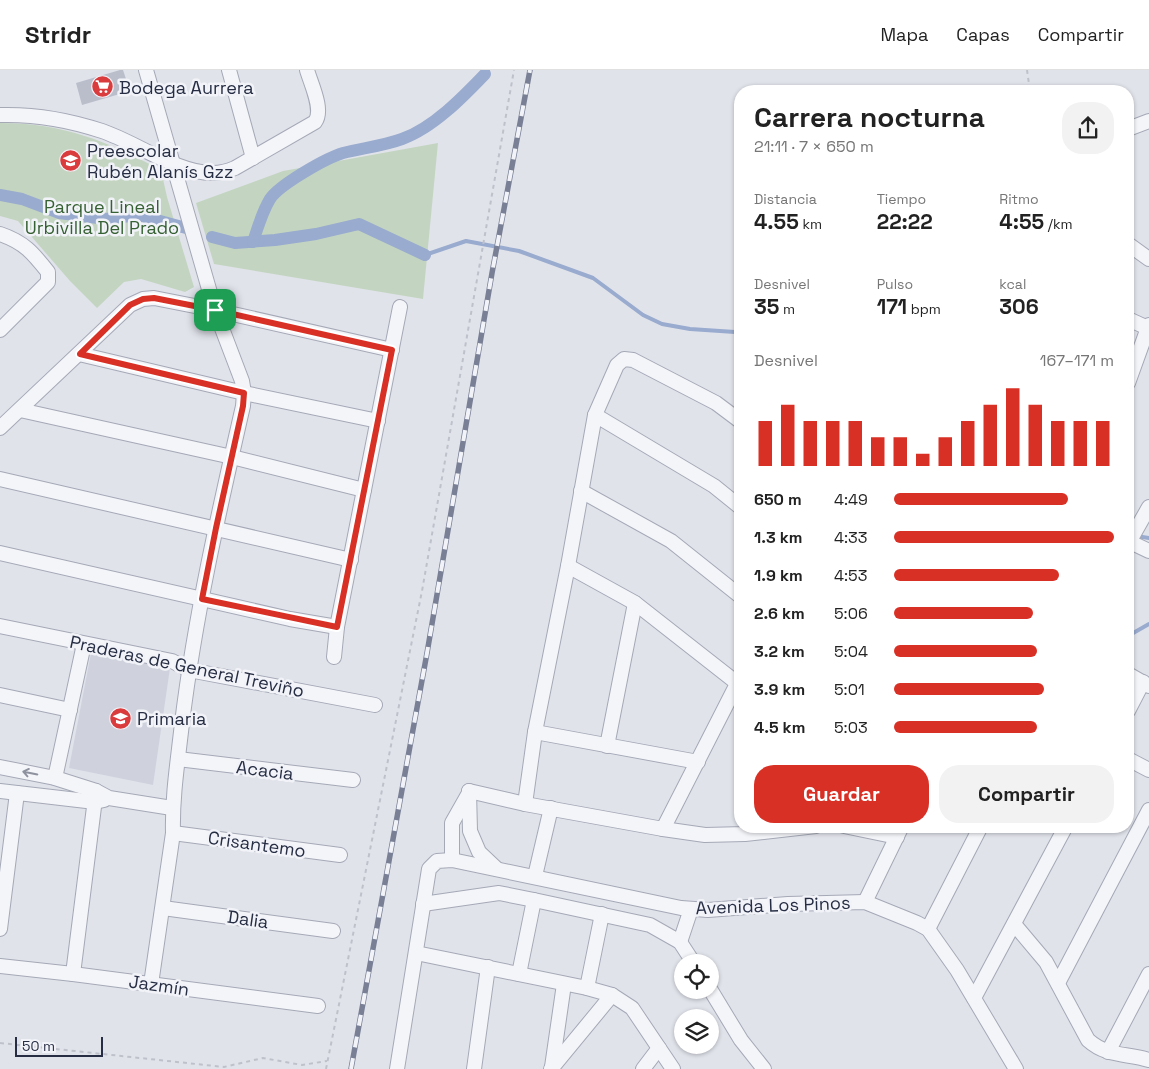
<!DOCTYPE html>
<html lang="es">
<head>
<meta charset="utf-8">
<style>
	body { margin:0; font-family:"Space Grotesk",sans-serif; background:#f2f2f2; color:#222; height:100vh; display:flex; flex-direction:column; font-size:19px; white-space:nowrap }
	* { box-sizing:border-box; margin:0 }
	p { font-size:16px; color:#767676 }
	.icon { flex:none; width:28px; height:28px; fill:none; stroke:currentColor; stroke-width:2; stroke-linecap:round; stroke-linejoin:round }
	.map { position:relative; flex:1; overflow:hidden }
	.side { position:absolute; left:734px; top:15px; width:400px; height:748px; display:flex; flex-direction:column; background:#fff; border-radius:20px; box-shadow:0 1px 4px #0004 }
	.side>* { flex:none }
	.tools { position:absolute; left:674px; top:884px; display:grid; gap:10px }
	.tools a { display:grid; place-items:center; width:45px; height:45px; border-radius:50%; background:#fff; box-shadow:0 1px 4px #0004; font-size:25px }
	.scale { position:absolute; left:15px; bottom:12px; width:88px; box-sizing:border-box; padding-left:5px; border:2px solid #272e44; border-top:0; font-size:14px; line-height:18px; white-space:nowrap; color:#272e44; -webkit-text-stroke:4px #f1f3f8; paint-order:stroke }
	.pin { position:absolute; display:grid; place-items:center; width:42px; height:42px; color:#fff; margin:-21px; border-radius:10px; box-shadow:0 2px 8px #0006 }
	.round { display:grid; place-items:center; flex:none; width:52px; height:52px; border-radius:20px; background:#f2f2f2 }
	.headline { display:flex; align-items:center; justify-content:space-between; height:85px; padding:0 20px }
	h1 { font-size:28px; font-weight:700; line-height:38px }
	.stats { display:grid; grid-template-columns:repeat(3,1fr); gap:8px; height:85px; padding:5px 20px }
	.stats div { display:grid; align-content:center }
	.stats b { font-size:21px; font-weight:700 }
	.stats small { font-size:14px; font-weight:400 }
	.stats p { font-size:14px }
	.chart { height:140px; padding:10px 20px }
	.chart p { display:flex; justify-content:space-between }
	.chart svg { width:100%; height:90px; margin-top:5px; stroke:#d93025; stroke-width:6 }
	.primary-button { display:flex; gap:10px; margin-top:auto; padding:10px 20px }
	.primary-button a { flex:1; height:58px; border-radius:20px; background:#d93025; color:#fff; font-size:20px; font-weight:700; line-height:58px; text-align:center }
	.primary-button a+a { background:#f2f2f2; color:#222 }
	ul { padding:0 20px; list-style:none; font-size:16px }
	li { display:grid; grid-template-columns:80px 60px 1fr; align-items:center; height:38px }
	li i { height:12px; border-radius:6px; background:#d93025 }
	header { display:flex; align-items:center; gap:30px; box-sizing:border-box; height:70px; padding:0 25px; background:#fff; border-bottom:1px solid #e0e0e0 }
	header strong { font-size:24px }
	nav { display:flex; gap:28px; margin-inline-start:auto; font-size:18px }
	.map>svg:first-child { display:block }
	.built { fill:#cfd2dd }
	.green { fill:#c3d5c1 }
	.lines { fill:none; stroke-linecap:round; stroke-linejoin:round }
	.stream { stroke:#99abce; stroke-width:4 }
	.canal { stroke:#99abce; stroke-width:12 }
	.building { fill:#babecb }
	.minor-casing { stroke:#a5a9b6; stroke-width:16 }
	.path { stroke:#bfc1ca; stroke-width:2; stroke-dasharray:4 4; stroke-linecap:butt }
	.minor { stroke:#f4f5f9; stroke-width:14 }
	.rail-casing { stroke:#798096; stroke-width:5.5 }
	.rail { stroke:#f1f3f8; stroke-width:4; stroke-dasharray:11; stroke-linecap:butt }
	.oneway { stroke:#8e929e }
	.route-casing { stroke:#fff; stroke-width:10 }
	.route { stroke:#d93025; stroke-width:6 }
	.labels { text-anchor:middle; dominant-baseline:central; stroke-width:5; stroke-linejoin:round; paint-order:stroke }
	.poi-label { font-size:18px; fill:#272e44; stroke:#f1f3f8; text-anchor:start }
	.park-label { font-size:18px; fill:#366133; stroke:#f1f3f8 }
	.street-label { font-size:18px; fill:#272e44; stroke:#f1f3f8 }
</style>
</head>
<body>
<header>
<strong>Stridr</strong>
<nav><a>Mapa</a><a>Capas</a><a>Compartir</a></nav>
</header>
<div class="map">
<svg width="1149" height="999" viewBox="0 0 1149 999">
	<rect width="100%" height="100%" fill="#e1e3eb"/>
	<path class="built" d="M91,583l79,15 -17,117 -84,-17z"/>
	<g class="green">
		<path d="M0,53c63,0 107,18 161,47l6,27 27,90 -9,5 -44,-13 -17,3 -27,26 -27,-27 -52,-60 -18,-5z"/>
		<path d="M438,73l-15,156 -209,-35 -18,-61 87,-32z"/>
	</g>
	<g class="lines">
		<g class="stream">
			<path d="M485,4l3,-4"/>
			<path d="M425,185l41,-14 53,10 74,27 50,37 19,9 28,5 45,3 5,3"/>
			<path d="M1136,466l13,2"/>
			<path d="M1128,566l21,-12"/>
		</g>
		<g class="canal">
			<path d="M0,125l22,4 37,14 47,6 32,-4 48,13"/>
			<path d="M212,167l23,6 40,-3 41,-6 43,-10 66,31"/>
			<path d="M253,172c5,-15 9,-30 17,-43 9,-14 56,-41 73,-46 19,-5 40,-7 59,-14 31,-11 61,-42 83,-65"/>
		</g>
	</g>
	<path class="building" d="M120,0h3l7,21 -48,14 -6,-22z"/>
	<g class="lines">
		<defs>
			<g id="minor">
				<path d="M146,0l69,240 27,71 2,12 -1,13c-24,105 -48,210 -61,317 -4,37 -10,73 -9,110l-22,151"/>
				<path d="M229,0l24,88"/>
				<path d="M0,45c35,-1 69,5 102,16 33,11 77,43 111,42 8,0 15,-2 22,-5l80,-46c9,-12 -4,-38 -8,-52"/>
				<path d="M1128,59l21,-8"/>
				<path d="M0,164c24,8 33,19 48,38v10l-48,48"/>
				<path d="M1128,174l21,15"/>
				<path d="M1128,249l20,9"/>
				<path d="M79,284l165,39 134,28"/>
				<path d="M1128,313l21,-58"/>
				<path d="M20,340l212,47 132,33"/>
				<path d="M595,345l119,71 26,21"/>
				<path d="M0,358l130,-123 13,-6 11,-1 61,12 177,40"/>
				<path d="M0,409l351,81"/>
				<path d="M581,421l90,50 69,55"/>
				<path d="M1128,471l21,10"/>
				<path d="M1128,474l21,-37"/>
				<path d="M0,483l290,66 47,8"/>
				<path d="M568,496l67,37 102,80"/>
				<path d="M0,556l172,35 17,9 186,35"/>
				<path d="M334,587l3,-30 63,-320"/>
				<path d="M1128,604l21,12"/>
				<path d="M0,625l70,15"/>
				<path d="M1128,641l15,-29"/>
				<path d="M535,662l163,30"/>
				<path d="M607,676l28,-143"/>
				<path d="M178,689l175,21"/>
				<path d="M1128,689l21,11"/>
				<path d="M0,697l55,11 41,13 13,7 63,10"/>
				<path d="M55,708l29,-134"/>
				<path d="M0,721l95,11 9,-2"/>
				<path d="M469,721l56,13 138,25 42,6 40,-1 71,-8"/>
				<path d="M469,721l1,40 9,21 18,17"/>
				<path d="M525,734l10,-72 33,-166 27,-151 22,-50 7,-6 9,1 83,43 24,18"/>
				<path d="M844,756l53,11"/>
				<path d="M663,759l77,-151"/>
				<path d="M173,763l167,22"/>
				<path d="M452,790v-37l17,-30"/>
				<path d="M535,806l16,-68"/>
				<path d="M865,832l37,-76"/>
				<path d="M423,834l76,-11 35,7 116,25 30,17 13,20"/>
				<path d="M163,838l170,23"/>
				<path d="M1014,854l32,38 42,78c19,17 38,13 61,20"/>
				<path d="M0,859l17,-136"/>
				<path d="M928,859l53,-103"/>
				<path d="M680,872l11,-33"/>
				<path d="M416,883l171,35 25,7 20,13 41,61"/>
				<path d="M0,896l73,8 245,32"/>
				<path d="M73,904l23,-183"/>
				<path d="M519,904l15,-74"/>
				<path d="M1058,913l91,-173"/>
				<path d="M587,918l15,-74"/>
				<path d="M710,919l31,51 23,29"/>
				<path d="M974,928l92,-172"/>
				<path d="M1108,982l41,-78"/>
				<path d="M552,997l12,-83"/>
				<path d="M397,999l32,-200 8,-8 15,-1 229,48 27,2 80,-6 77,-2 52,21 11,6 29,41 59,99"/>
				<path d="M474,999l14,-102"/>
				<path d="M551,999l61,-74"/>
				<path d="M643,999l16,-21"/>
			</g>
		</defs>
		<use href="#minor" class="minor-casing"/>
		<g class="path">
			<path d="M1027,0l3,21"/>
			<path d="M0,973l224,24 39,-9 39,7 25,-4"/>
			<path d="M326,999l96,-478 92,-521"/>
		</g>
		<use href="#minor" class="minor"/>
		<defs>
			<path id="rail" d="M351,999l76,-416 65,-380 38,-203"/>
		</defs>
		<use href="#rail" class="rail-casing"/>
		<use href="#rail" class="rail"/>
	</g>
	<defs><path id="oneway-shaft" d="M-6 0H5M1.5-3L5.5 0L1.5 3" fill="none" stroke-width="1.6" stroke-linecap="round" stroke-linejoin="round" transform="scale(1.25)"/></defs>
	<use class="oneway" href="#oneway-shaft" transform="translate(30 703) rotate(-169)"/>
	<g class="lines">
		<defs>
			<path id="route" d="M154,228l61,12 177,40 -55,277 -135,-28 14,-71 27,-122 1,-13 -164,-39 50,-49 13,-6z"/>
		</defs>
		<use href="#route" class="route-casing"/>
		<use href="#route" class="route"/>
	</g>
	<defs>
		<symbol id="supermarket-disc" viewBox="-11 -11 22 22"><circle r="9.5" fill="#da3b3d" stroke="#f1f3f8"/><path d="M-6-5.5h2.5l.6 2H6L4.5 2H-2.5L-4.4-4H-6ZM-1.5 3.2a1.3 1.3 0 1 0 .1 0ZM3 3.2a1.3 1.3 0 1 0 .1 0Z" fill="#fff"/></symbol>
		<symbol id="school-disc" viewBox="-11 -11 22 22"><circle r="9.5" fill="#da3b3d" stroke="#f1f3f8"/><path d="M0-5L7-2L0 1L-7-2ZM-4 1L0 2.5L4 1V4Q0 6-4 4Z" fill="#fff"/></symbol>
	</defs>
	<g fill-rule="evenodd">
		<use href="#supermarket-disc" x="90" y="4" width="25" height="25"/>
		<use href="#school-disc" x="58" y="78" width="25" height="25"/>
		<use href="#school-disc" x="108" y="636" width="25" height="25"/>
	</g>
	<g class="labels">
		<g class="poi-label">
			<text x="119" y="17">Bodega Aurrera</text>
			<text x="87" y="80">Preescolar<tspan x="87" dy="21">Rubén Alanís Gzz</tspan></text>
			<text x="137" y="648">Primaria</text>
		</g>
		<g class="park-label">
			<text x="102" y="136">Parque Lineal<tspan x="102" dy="21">Urbivilla Del Prado</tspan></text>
		</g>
		<g class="street-label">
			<text transform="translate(187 596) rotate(12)">Praderas de General Treviño</text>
			<text transform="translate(265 700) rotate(7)">Acacia</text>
			<text transform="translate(257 774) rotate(8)">Crisantemo</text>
			<text transform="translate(773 835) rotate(-2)">Avenida Los Pinos</text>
			<text transform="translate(248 849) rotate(8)">Dalia</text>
			<text transform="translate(159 915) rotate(8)">Jazmín</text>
		</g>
	</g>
</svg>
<div class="tools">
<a><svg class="icon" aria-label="locate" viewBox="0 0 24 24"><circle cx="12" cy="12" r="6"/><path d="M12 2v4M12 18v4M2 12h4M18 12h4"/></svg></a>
<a><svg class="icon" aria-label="layers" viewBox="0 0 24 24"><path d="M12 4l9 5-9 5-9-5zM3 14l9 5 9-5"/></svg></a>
</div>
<div class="scale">50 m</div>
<div class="pin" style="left:215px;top:240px;background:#1e9e55"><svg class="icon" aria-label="arrive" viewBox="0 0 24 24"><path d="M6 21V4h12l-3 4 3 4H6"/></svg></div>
<section class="side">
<div class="headline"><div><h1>Carrera nocturna</h1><p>21:11 · 7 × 650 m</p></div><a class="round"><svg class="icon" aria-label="share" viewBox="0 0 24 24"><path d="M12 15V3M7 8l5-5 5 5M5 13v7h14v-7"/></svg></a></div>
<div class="stats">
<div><p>Distancia</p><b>4.55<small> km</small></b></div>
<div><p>Tiempo</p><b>22:22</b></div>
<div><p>Ritmo</p><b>4:55<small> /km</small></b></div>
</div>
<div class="stats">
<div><p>Desnivel</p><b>35<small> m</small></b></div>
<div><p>Pulso</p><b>171<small> bpm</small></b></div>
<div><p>kcal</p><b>306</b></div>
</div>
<div class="chart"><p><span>Desnivel</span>167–171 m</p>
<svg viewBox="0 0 160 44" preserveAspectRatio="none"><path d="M5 44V22M15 44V14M25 44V22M35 44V22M45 44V22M55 44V30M65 44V30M75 44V38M85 44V30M95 44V22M105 44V14M115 44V6M125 44V14M135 44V22M145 44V22M155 44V22"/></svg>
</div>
<ul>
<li><b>650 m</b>4:49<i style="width:79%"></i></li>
<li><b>1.3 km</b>4:33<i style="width:100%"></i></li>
<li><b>1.9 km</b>4:53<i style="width:75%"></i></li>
<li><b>2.6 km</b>5:06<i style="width:63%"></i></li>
<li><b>3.2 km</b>5:04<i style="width:65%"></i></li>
<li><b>3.9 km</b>5:01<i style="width:68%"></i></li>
<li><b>4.5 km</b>5:03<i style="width:65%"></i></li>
</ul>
<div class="primary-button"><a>Guardar</a><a>Compartir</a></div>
</section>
</div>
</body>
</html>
